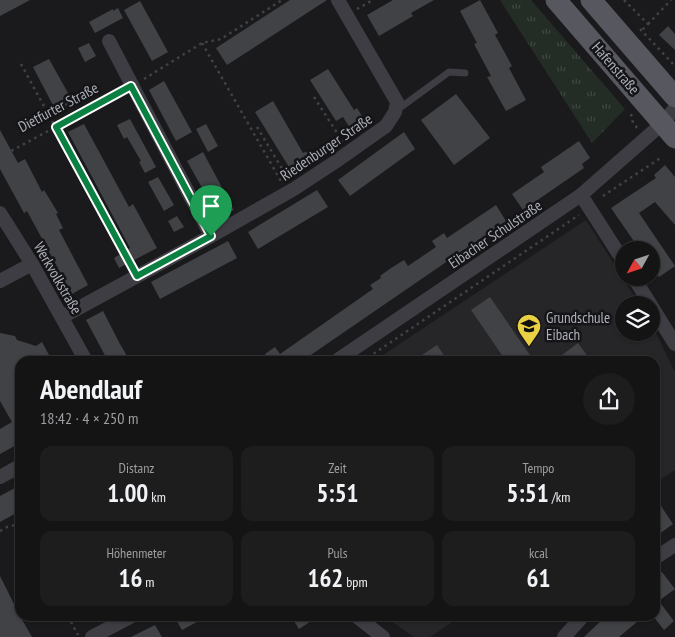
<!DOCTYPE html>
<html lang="de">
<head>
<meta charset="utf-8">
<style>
	body { margin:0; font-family:"PT Sans Narrow",sans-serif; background:#1d1d1e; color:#f1f3f6; height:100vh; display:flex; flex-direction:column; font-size:19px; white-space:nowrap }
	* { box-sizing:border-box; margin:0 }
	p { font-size:16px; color:#9d9ea0 }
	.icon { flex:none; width:28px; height:28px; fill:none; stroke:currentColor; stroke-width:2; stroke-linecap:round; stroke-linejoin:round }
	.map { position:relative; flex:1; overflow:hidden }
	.details { position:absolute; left:15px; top:356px; width:645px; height:265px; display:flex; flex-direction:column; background:#141415; border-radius:15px; box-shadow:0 1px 4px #0004,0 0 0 1px #333334 }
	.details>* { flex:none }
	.needle { width:32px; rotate:230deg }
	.fabs { position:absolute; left:615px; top:241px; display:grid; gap:10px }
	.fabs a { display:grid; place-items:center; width:45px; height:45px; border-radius:50%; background:#141415; box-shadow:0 1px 4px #0004,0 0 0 1px #333334; font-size:25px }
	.pin { position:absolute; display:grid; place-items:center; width:42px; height:42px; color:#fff; margin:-51px -21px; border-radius:50% 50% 50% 0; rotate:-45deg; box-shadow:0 0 5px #0007 }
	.pin .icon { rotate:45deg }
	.round { display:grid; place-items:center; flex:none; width:52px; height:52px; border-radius:26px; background:#1d1d1e }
	.overview { display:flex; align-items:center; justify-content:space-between; height:85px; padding:0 25px }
	h1 { font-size:28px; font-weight:800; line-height:38px }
	.metrics { display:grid; grid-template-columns:repeat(3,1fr); gap:8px; height:85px; padding:5px 25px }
	.metrics div { display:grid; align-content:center; border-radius:12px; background:#1d1d1e; text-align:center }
	.metrics b { font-size:25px; font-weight:800 }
	.metrics small { font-size:14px; font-weight:400 }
	.metrics p { font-size:14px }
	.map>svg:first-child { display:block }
	.built { fill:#262629 }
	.grass { fill:url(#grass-tufts) }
	.building { fill:#414246 }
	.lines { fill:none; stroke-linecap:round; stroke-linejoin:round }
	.path { stroke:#414248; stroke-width:2.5; stroke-dasharray:2.5 4; stroke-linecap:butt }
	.service { stroke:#3d3d43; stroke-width:7 }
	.minor { stroke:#3d3d43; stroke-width:14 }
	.primary { stroke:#575760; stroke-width:21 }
	.route-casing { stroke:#fff; stroke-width:10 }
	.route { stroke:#0b8043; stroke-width:6 }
	.labels { text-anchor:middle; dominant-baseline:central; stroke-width:5; stroke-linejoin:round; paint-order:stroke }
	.street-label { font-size:15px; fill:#adafbb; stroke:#151517 }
	.poi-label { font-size:15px; fill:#adafbb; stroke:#151517; text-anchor:start }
</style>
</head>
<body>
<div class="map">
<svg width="675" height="637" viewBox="0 0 675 637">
	<defs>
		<pattern id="grass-tufts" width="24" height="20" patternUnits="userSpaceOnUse" patternTransform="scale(1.25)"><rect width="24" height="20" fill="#242c26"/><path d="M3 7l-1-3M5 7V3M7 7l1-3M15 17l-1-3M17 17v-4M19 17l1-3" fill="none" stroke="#414844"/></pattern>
	</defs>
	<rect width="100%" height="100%" fill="#1a1a1c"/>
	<g class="built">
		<path d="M586,220l54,85h-16v27h27v-9l24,49v98l-20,13v-122h-281z"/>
		<path d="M384,616h77l-31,21h-16z"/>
	</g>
	<path class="grass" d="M500,0h31l94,109 -33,34z"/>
	<g class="building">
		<path d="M0,0h30l-30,16z"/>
		<path d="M290,0h37l-100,65 -11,-17z"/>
		<path d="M393,0h41l-23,13 2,3 -34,20 -12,-21z"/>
		<path d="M480,0l18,33 -3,2 17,31 -3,2 17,32 -20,11 -19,-34 4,-1 -17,-32 3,-1 -17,-32z"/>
		<path d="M140,1l28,51 -16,9 -28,-51z"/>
		<path d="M118,8l5,10 -28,15 -6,-11 24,-13v2z"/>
		<path d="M668,26l7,8v16l-16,-15z"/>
		<path d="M89,43l7,13 -11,6 -7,-14z"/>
		<path d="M49,59l24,43 -17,9 -23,-44z"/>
		<path d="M328,69l26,41 3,-2 7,11 -14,9 -7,-11 -7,4 -26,-41z"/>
		<path d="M164,81l28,51 -16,9 -27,-51z"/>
		<path d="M456,94l34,44 -36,27 -33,-45z"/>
		<path d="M273,101l30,52 5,-2 6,9 -22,12 -37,-60z"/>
		<path d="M130,119l26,48 -11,6 -6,-11 2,-1 -14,-24 -3,2 -7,-14z"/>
		<path d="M84,124l45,83 4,-3 24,44 -38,20 -5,-10 16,-10 -62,-116z"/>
		<path d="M206,124l12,22 -10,6 -12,-23z"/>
		<path d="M0,130l18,33 7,-4 17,33 2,-2 14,23 -2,1 7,14 -4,2 29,55 -16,9 -45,-83 -3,2 -24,-44z"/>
		<path d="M404,132l11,17 -65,47 -12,-16z"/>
		<path d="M579,141l11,17 -8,6 2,4 -61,42 -11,-16 32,-22 -3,-5z"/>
		<path d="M203,152l31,58 -13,7 -3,-7 -3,1 -28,-50z"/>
		<path d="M665,165l10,12v48l-20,-23 -16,11 36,53 -16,11 -8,-11v-16h-11l-29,-42 45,-30 -2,-3z"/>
		<path d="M158,177l16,28 -10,6 -16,-29z"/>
		<path d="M317,190l11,17 -70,42 -10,-17z"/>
		<path d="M496,205l10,16 -204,140h-33l-4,-7 10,-7 5,7 93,-65 -3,-4 11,-7 -1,-2 11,-8 13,-8 4,6 28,-19 -4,-6 12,-8 3,5z"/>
		<path d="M177,216l7,11 -10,5 -6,-11z"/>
		<path d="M228,241l9,17 -77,41 -9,-17z"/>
		<path d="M490,297l44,64h-28l-35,-51z"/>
		<path d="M103,311l17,33 10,17h-22l-22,-41z"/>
		<path d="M0,333l15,3 2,4 19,6 6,-4 7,13 -1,6h-28v82l-20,11v-25l12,-7 -12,-21z"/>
		<path d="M578,343l13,18h-25l-4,-6z"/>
		<path d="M437,345l11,16h-35z"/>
		<path d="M15,488l5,9v14l-20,11v-26z"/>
		<path d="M655,497l18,27 -18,13z"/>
		<path d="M662,572l13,17 -15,11 -5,-7v-16z"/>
		<path d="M0,576l20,40 12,21h-32z"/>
		<path d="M661,604l13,17 -10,9 -11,-14h2v-7z"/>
		<path d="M174,616h34l-26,14z"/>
		<path d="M291,616h28l-20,13z"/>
		<path d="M606,616h38l-25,21h-35z"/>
		<path d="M155,625l7,12h-31z"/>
	</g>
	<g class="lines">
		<g class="path">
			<path d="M624,0l24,24 -6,6"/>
			<path d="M357,9l16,-9"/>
			<path d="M648,24l23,-24"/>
			<path d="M640,29l35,37"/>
			<path d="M202,43l79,138"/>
			<path d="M21,64l110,202"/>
			<path d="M144,79l58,-36 19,-4 61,-39"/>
			<path d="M314,97l29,45"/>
			<path d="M631,114l2,9 5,6"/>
			<path d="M257,127l30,50"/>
			<path d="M0,157l122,-66"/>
			<path d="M603,196l59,-39"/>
			<path d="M363,361l216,-146"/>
			<path d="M0,531l7,-4 13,-3"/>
			<path d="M68,616l10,19"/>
		</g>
		<path class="service" d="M397,110l52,-38 16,1"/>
		<g class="minor">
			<path d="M109,41l102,195"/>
			<path d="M581,195l43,67"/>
			<path d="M0,213l32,51 54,97"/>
			<path d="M634,278l41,66"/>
			<path d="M0,281l32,-17"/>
			<path d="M62,317l149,-81 83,-47 41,-27 51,-36 9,-14 2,-10 -59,-102"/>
			<path d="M336,361l245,-166 82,-72 12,-15"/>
			<path d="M0,477l20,-11"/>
			<path d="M655,558l20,-13"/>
			<path d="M356,616l27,21"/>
			<path d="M92,637l40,-21"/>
			<path d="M564,637l19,-21"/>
		</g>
		<g class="primary">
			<path d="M556,0l119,138"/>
			<path d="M591,0l84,97"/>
		</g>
	</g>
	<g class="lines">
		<defs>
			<path id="route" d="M131,86l80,150 -74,40 -81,-149z"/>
		</defs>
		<use href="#route" class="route-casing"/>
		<use href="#route" class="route"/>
	</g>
	<defs>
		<symbol id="school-pin" viewBox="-11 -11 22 30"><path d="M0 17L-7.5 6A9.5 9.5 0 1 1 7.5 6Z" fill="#ead144" stroke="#151517"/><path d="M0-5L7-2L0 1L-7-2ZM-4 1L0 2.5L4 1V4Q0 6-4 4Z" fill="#111"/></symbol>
	</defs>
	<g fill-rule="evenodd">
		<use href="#school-pin" x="515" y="312" width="28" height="38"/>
	</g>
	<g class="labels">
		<g class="street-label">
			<text transform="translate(616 68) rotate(49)">Hafenstraße</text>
			<text transform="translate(58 107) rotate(-28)">Dietfurter Straße</text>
			<text transform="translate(326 147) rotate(-34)">Riedenburger Straße</text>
			<text transform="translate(495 234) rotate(-34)">Eibacher Schulstraße</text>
			<text transform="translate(58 278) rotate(60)">Werkvolkstraße</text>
		</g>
		<g class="poi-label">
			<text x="546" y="317">Grundschule<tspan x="546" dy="17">Eibach</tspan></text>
		</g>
	</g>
</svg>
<div class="fabs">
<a><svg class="needle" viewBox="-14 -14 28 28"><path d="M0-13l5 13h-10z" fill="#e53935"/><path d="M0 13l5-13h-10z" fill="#9d9ea0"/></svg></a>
<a><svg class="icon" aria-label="layers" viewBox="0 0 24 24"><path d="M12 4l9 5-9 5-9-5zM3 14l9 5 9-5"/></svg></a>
</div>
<div class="pin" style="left:211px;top:236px;background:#1e9e55"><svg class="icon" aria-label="arrive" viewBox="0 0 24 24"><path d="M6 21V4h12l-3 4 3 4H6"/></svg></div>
<section class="details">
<div class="overview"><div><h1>Abendlauf</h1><p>18:42 · 4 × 250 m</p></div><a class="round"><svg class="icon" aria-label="share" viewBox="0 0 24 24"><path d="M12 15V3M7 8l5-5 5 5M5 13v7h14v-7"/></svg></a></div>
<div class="metrics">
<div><p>Distanz</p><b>1.00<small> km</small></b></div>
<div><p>Zeit</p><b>5:51</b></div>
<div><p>Tempo</p><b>5:51<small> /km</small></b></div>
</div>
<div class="metrics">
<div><p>Höhenmeter</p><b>16<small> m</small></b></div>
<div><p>Puls</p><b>162<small> bpm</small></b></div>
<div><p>kcal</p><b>61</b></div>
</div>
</section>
</div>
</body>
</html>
